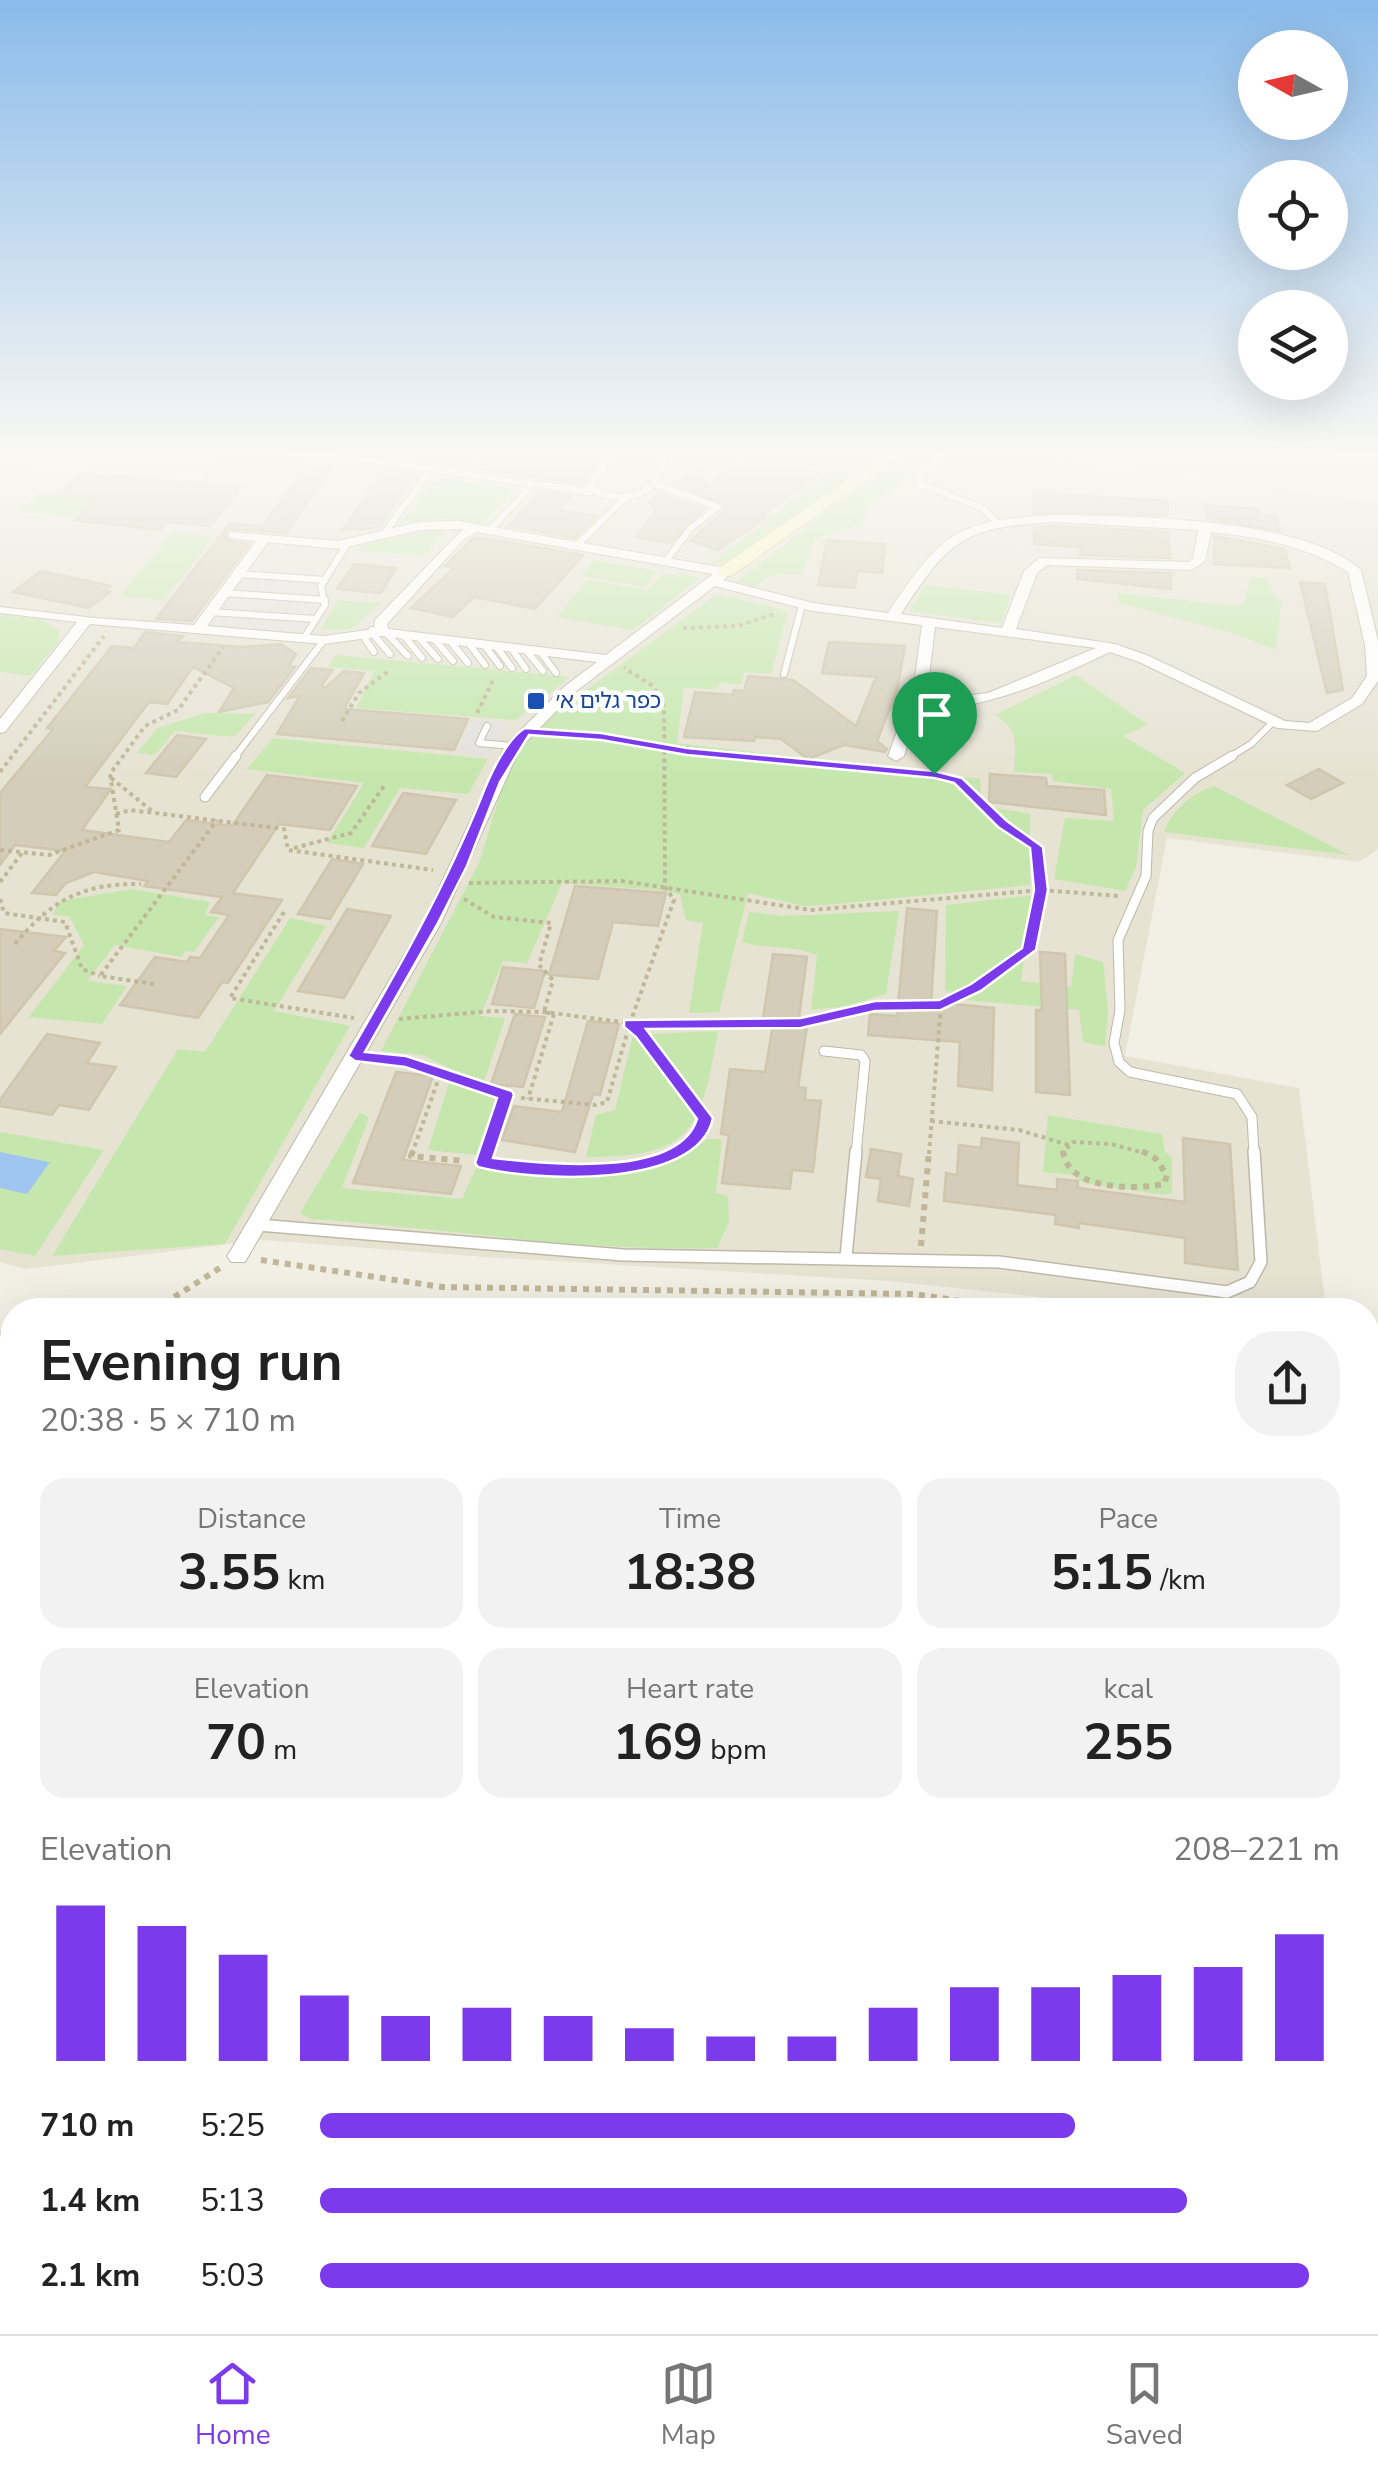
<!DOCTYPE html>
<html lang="en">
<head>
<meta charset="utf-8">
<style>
	body { margin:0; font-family:"Nunito Sans","Noto Sans Hebrew",sans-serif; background:#f2f2f2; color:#222; height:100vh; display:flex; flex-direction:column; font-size:38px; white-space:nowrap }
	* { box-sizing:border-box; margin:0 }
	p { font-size:32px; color:#767676 }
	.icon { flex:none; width:55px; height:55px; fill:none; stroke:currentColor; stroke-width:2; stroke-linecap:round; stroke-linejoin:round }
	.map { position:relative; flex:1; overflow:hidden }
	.panel { position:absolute; left:0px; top:1298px; width:1380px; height:1038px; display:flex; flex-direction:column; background:#fff; border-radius:40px 40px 0 0; box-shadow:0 10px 40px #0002 }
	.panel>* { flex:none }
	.needle { width:65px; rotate:278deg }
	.tools { position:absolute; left:1238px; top:30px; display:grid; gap:20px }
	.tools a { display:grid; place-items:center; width:110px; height:110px; border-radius:50%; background:#fff; box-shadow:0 10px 40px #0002; font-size:50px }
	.pin { position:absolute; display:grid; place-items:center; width:85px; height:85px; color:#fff; margin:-102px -42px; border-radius:50% 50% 50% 0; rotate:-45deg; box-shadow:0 0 10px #0007 }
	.pin .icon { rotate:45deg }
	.round { display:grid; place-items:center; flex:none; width:105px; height:105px; border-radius:40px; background:#f2f2f2 }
	.overview { display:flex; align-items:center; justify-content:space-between; height:170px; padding:0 40px }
	h1 { font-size:55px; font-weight:700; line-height:75px }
	.stats { display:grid; grid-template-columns:repeat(3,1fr); gap:15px; height:170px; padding:10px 40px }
	.stats div { display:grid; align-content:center; border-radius:25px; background:#f2f2f2; text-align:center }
	.stats b { font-size:50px; font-weight:700 }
	.stats small { font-size:28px; font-weight:400 }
	.stats p { font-size:28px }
	.chart { height:280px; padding:20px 40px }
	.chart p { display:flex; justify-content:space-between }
	.chart svg { width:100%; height:180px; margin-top:10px; stroke:#7c3aed; stroke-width:6 }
	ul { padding:0 40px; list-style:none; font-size:32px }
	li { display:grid; grid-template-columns:160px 120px 1fr; align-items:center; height:75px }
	li i { height:25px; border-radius:12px; background:#7c3aed }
	.tab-bar { display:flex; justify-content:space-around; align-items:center; height:140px; border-top:2px solid #e0e0e0; background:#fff; font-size:28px; color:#767676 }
	.tab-bar a { display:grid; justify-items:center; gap:5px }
	.tab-bar .active { color:#7c3aed }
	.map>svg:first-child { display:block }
	.residential { fill:#e6e3d3 }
	.green { fill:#c5e7ad }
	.parking { fill:#e3e1dd }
	.water { fill:#a0c5f0 }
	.building { fill:#d4cdba; stroke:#cfc6ad; stroke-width:2.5 }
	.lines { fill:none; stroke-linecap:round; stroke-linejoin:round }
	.lane-far2-casing { stroke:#beb9a7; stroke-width:8 }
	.lane-far1-casing { stroke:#beb9a7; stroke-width:11 }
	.lane-casing { stroke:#beb9a7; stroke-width:14 }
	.street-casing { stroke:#beb9a7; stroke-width:2 }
	.secondary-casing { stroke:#d3ca94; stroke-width:2 }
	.highway-casing { stroke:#deb534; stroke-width:2 }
	.path-far2 { stroke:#c0b799; stroke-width:4; stroke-dasharray:4 4; stroke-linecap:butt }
	.path-far1 { stroke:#c0b799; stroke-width:6; stroke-dasharray:6 6; stroke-linecap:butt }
	.path { stroke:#c0b799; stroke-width:8; stroke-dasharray:8 8; stroke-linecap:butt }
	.lane-far2 { stroke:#fff; stroke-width:6 }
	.lane-far1 { stroke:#fff; stroke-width:9 }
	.lane { stroke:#fff; stroke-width:11 }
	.street { fill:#fff; fill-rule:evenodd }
	.secondary { fill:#fff8c3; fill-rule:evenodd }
	.highway { fill:#fedf64; fill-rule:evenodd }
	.rail-far1 { stroke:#959595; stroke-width:9; stroke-dasharray:14 14; stroke-linecap:butt }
	.rail { stroke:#959595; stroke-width:11; stroke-dasharray:19 19; stroke-linecap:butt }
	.route { fill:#7c3aed; stroke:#fff; stroke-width:2.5; fill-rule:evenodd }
	.transit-dot { fill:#1a4fb4; stroke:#fff; stroke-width:4 }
	.labels { text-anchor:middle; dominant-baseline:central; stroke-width:9; stroke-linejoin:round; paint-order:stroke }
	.far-transit-label { font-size:22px; fill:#164399; stroke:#fff; text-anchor:start }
</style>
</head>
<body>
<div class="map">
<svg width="1378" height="2334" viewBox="0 0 1378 2334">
	<rect width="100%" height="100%" fill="#f2f0e5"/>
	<path class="residential" d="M223,453h777l378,49v347l-19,13 -192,-24 -42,218 174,32 27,222h-166l-271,-29 -404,-24 -222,-17 -237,29 -26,-7v-799l202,16z"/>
	<g class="green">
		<path d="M756,453h130l-158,108 -18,3 121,-93z"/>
		<path d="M918,453h16l-22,23 -41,27 -3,10 -15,15 -34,9 -7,8 -10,29 -31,1 -17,12 -17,-6 114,-87z"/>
		<path d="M447,478l65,11 2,2 -31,32 -40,-4 -43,4 33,-41z"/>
		<path d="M38,494l72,7 -13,13 -19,-2 -6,5 -52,-5z"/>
		<path d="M446,531l-23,25 -65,-5 4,-6 60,-13z"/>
		<path d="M172,533l41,4 -49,63 -43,-4z"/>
		<path d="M594,560l63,11 -12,16 -63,-11z"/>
		<path d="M664,573l14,3 -4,5 9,-8 16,6 -66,51 -76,-13 31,-37 59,10z"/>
		<path d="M1251,577l15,2 15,26 -5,45 -43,-17 -115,-30 -1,-10 120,13 7,-3z"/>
		<path d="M926,585l85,10 -10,28 -92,-12z"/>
		<path d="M717,594l71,17 -17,63 -27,-2 -3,12 -21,-1 -4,6 -32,-1 -7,55 303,36 1,14 10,14 39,7v71l-204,20 -23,1 -55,-13 -29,119 -30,1 14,-90 -17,-3 -6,-25 -21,-5 -97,-7 -35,80 -24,-2 -23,55 25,2 -25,76 17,5 -21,56 -48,-5 25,-80 -31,-15 -41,-4 99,-190 27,-91 17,-25 32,-33z"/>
		<path d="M338,600l43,3 -30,26 -31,1z"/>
		<path d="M0,615l41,4 18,12 -1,12 -28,33 -30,-4z"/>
		<path d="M336,655l234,22 -54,43 -160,-12 18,-37 -46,-4z"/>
		<path d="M1076,675l72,50 -25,11 62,37 -42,37 -7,58 -11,23 -71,-12 11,-61 49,3 -3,-32 -58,-8 -1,-7 -38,-2c1,-27 6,-42 -19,-57z"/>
		<path d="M205,713l50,1 -21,23 -59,-6 -20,24 -18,-2 20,-25z"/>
		<path d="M273,738l215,21 -20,35 -68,-6 -36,60 -37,-5 37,-60 -117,-14z"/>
		<path d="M1214,786l135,69 -185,-23c8,-22 28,-39 50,-46z"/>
		<path d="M132,889l78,13 -5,13 14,2 -25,35 -9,-1 -3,6 -67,-12 -28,36 40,5 -25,38 -73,-7 55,-72 -15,-29 -17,-1 9,-14z"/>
		<path d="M1033,895l-12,86 50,6 4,-33 28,8 5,49 -3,35 -22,-4 -4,-32 -115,-10 -19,-10 1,-85z"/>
		<path d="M899,911l-13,83 -39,12 -36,4 6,-54c-22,-12 -51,-6 -75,-14l7,-30 34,4z"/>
		<path d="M290,918l36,8 -52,85 76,15 -125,218 -173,12 126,-207 27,3z"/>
		<path d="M718,1031c-18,100 -24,126 -132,126l10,-42 19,-5 18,-75z"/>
		<path d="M360,1112l9,6 -27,70 120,11 14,-31 122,10 50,-12 38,-14 22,-13h14l-6,54 12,3 1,26 -12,26c-136,4 -270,-20 -406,-29l-11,-6z"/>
		<path d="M1048,1115l114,19 3,18 7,5v36l-8,2 -80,-12 -10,-8 -31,-3z"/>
		<path d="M0,1132l104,18 -69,106 -35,-7z"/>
		<path d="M0,1879l12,4v439h1297l35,12h-1344z"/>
	</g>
	<g class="parking">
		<path d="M253,563l74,6 -13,21 4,14 -18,29 -91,-7z"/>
		<path d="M473,720l34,3 -16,33 -34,-4z"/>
	</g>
	<path class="water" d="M0,1152l49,10h1l-23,32 -27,-6z"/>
	<g class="building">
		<path d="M489,453h117l-24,31 -110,-16z"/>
		<path d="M750,454l71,19 -58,41 5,2 -50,34 -28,-9 33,-29 1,-7 -50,-21 27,-18 7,21z"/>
		<path d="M312,462l23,1 -49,70 -60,-4v11l23,4 -57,77 -36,-2 74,-96 32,3z"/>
		<path d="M386,470l30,4 -37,54 -37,2z"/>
		<path d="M80,473l153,14 7,1 -30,38 -43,-4 -7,8 -86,-10 22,-21 -39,-4z"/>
		<path d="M539,492l32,4 -12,14 38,6 -22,22 -66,-12z"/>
		<path d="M1034,493l133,8 1,14 -134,-2z"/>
		<path d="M660,494l44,15 -33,34 -35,-6 21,-28 -9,-7z"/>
		<path d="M1205,505l53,4 2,6 16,1 4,15 -72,-12z"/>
		<path d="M1053,526l115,6 2,26 -90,-3 1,-8 -47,-3v-17z"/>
		<path d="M1214,536l71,13 5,19 -76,-4z"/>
		<path d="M473,538l24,2 86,15 -48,54 -61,-12 -21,20 -42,-9 43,-40 -9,-2z"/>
		<path d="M827,540l58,4 -3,29 -25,-2 -2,17 -37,-3z"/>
		<path d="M354,564l42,4 -15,25 -44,-4z"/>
		<path d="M1078,570l93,3v16l-94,-10z"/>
		<path d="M41,571l69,15 -6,5 6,1 -21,16 -76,-16z"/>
		<path d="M1300,582l25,2 18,106 -16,3z"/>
		<path d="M145,632l38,4 -5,6 65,5 38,-3 15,10 -7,12 6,1 -27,35 -49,10 15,-24 -41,-21 -26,37 -18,-2 -64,85 26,2 -29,41 87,12 17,-22 46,6 35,-51 90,11 -27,44 -51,-6 -46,69 49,7 -54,83 -6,-1 -24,36 -78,-13 35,-48 32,5 3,-5 10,1 29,-43 -18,-3 11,-15 -78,-11 4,-5 -54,-9 -28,11 -10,12 -24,-2 33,-42 -50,-6 -15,20v-72l53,-64 -6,-1 65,-82 22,2z"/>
		<path d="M829,642l76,4 -8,44 -20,51 10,8 -2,3 -41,-7 -36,14 -27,-20 -26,-2 -1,4 -70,-4 11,-45 38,3 1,-5 10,1 4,-15 45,4 63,46 20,-49 -54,-4z"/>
		<path d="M311,668l21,2 -10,15 3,3 19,-17 20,2 -20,36 124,10 -14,31 -177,-16 23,-38 -12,2z"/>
		<path d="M177,735l29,4 -30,38 -30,-4z"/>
		<path d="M1319,769l24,14 -32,16 -24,-14z"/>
		<path d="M990,774l56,4 1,8 57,4 2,25 -117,-13z"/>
		<path d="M403,793l53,7 -30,54 -54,-8z"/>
		<path d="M332,859l31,5 -33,55 -32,-5z"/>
		<path d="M575,886l91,7 -8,33 -45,-4 -15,57 -49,-4z"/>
		<path d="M907,908l30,3 -6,91 63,6 -2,82 -34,-4 2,-44 -92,-7 2,-21 27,2z"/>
		<path d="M347,909l44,7 -47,82 -46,-7z"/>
		<path d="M0,929l66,8 -12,14 11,2 -65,81z"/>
		<path d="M1040,952l25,2 5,141 -34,-3v-82h6z"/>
		<path d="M773,954l34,3 -9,68 9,1 -9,61 8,1 -1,12 16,1 -8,71 -21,-2 -2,19 -68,-6 7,-48 -8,-1 9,-65 35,3 9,-53 -11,-1z"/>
		<path d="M503,967l42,4 -11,37 -42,-4z"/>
		<path d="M515,1014l30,3 -22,70 -32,-3z"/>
		<path d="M588,1021l31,3 -19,71 -7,-1 -18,58 -73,-12 12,-34 48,6z"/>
		<path d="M47,1034l53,9 -13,20 29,4 -27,43 -30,-5 -7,10 -52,-9v-6z"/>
		<path d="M396,1072l37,4 -30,84 58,6 -10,28 -98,-11z"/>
		<path d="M982,1138l37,5 -2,42 40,5v-11l21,2v7l107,14 -2,-64 47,6 8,126 -53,-7v-25l-106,-15v5l-24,-4 1,-9 -112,-14 2,-28 11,2 2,-30 22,3z"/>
		<path d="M871,1149l30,5 -3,22 15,3 -4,27 -31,-5 3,-22 -15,-2z"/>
	</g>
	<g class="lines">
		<defs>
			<g id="lane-far2">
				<path d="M288,453l65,5 237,34"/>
				<path d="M615,453l-27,34c31,21 79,8 75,-34"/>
				<path d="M942,453l-23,24 1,7 63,24 13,14"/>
				<path d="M1336,453l42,4"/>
				<path d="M654,484l64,23 -28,22 -25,33"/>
				<path d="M490,530l41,-44"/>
				<path d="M383,535l47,-65"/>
				<path d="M576,546l47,-46"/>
				<path d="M238,574l87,6"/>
				<path d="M224,593l101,7"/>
				<path d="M0,610l86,10"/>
				<path d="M210,612l106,7"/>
				<path d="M372,630l-7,9 9,13"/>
				<path d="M373,634l17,20"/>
				<path d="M388,635l20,21"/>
				<path d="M405,637l17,21"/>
				<path d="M304,638l21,-33 -4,-19 26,-42"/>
				<path d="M420,639l18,20"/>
				<path d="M435,640l18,21"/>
				<path d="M451,642l17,21"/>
				<path d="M469,644l16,21"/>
				<path d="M484,645l16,21"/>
				<path d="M496,646l16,22"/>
				<path d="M511,648l15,21"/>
				<path d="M525,649l18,22"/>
				<path d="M539,650l17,23"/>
				<path d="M784,674l18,-69"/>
				<path d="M487,726l-8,17 34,3"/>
				<path d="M234,758l90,-118"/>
				<path d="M1228,758l23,-14 22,-22"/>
			</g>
			<g id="lane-far1">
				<path d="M1232,756l-37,22 -42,40 -5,13 -2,45 -28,64 2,70 -6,33 5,19 11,10 107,22 15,23 2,37"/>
				<path d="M205,797l31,-41"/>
				<path d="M824,1051l37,4 4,6 -9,93"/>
				<path d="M486,1154l20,-59"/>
			</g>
			<g id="lane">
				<path d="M483,1163l4,-12"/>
				<path d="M258,1225l365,30 376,7 228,30 23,-10 11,-20 -7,-111"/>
				<path d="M846,1257l10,-106"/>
			</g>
			<path id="street" d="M1053,515c77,1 249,2 308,55l17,71v40l-16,23 -45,27 -40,-3 -138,-66 -29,-10c-61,29 -121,57 -191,58l-15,46 -8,5 -8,-5 26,-71 8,-60 -109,-14 -98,-25 -140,106 -55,56 -79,175 -196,339h-14l-4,-6 4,-6 192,-327 82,-177 60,-60 32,-24 -215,-26 -58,8 -234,-20 -85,108 -5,1v-14l81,-102 113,8 62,-84 -27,-3v-6l109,9 82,-19 39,-1 266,47 7,4 -9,8 90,23 75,10c54,-81 67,-92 165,-98zM1053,522l145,8 -5,29 -4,3 -150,-4 -15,13 -22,57 -101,-14c49,-75 61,-86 152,-92zM463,529l-88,91 -1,9 -50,7 -117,-10 61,-84 70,7 82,-19zM476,532l237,42 -107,81 -218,-26 -1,-5 76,-84zM1211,532c48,5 96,14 137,40l17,73 2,31 -15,22 -43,25 -24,-2 -136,-65 -34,-12 -99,-15 21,-56 10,-8 145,5 13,-9zM935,627l161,21 -108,45 -65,8 5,-16z"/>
			<path id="secondary" d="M887,453h18l-174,123h-12v-8z"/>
			<g id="highway">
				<path d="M0,1687l12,4v48l-12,-4z"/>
				<path d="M0,1764l12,4v51l-12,-5z"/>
				<path d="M1368,2119l10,3v58l-10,-3z"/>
				<path d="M1368,2207l10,3v60l-10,-3z"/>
			</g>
		</defs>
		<use href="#lane-far2" class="lane-far2-casing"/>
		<use href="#lane-far1" class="lane-far1-casing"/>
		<use href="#lane" class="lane-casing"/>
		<use href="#street" class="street-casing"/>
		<use href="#secondary" class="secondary-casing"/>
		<use href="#highway" class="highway-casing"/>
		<g class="path-far2">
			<path d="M683,628l55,-2 36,-12"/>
			<path d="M477,713l17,-35"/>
			<path d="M342,721l17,-28 31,-23"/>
			<path d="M550,733l336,37"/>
			<path d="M0,772l104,-136"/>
			<path d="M111,778l41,33"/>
			<path d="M116,814l14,-4 154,19 4,21 145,20"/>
			<path d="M294,848l57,-15 33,-47"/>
			<path d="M0,850l49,5 70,-25 -9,-56 35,-48 33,-16 45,-63"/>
			<path d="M0,882l22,-29"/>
			<path d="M469,883l153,-2 189,29 230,-20 78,6"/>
			<path d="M0,899l4,14 61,9 17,47 18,7"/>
			<path d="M464,899l30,18 57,6 -12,42 14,15 -9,32 10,2 -26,85"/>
			<path d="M284,912l-54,86 124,20"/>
			<path d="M15,944c36,-44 69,-61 126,-60"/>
			<path d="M154,984l-54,-8 117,-156"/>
			<path d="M399,1019l93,-8 52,1 86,11h171l74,-17 66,-1 88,-54 12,-61 -5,-43 -33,-23 -45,-43 -9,-5 -47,-4"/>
			<path d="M632,1025l73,93 -10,21 -20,15"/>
			<path d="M377,1059l29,3 85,29"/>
			<path d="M521,1098l75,7 11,-3 23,-79 44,-123 -9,-13 -1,-181 -11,-20 -29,-18"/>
			<path d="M931,1121l88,9 50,15"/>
			<path d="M412,1154l29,-82"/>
			<path d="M929,1154l12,-149"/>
			<path d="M1061,1154l12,-12 38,2 37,10"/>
		</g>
		<g class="path-far1">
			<path d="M413,1151l-2,5 53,5"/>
			<path d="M1063,1151c4,39 71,39 101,33l3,-9 -12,-17 -13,-7"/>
			<path d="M500,1165c56,5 127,14 178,-14"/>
			<path d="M921,1246l8,-95"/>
			<path d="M261,1260l181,27 472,7 108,16"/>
			<path d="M154,1310l69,-44"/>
			<path d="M0,1334h12"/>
			<path d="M1368,1360l10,2"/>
			<path d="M0,1410l12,-8"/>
		</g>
		<path class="path" d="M1368,1806l10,3"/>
		<use href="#lane-far2" class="lane-far2"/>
		<use href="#lane-far1" class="lane-far1"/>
		<use href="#lane" class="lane"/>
		<use href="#street" class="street"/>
		<use href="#secondary" class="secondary"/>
		<use href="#highway" class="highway"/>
		<g class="rail-far1">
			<path d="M0,1530l12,4"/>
			<path d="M0,1556l12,4"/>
		</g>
		<g class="rail">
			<path d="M1368,1927l10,3"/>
			<path d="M1368,1957l10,3"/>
		</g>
	</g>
	<linearGradient id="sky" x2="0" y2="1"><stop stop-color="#8bbbeb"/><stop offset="0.58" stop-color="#f9f8f3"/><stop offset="1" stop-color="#f9f8f3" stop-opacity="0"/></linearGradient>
	<rect width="1378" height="780" fill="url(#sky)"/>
	<path class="route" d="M525,728l76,5 86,15 247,23 28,7 45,43 36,26 5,43 -12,60 -55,41 -40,19 -66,1 -74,17 -155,1 67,89c-15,73 -183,63 -235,49l-3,-4 22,-65 -92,-31 -50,-6 -7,-5c49,-85 96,-167 133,-258 8,-21 25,-59 44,-70zM529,735l72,5 86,15 247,23 20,5 44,44 32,21 4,42 -12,58 -51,36 -32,16 -64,1 -74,17 -177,2v7l12,10 61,82c-20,61 -155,44 -204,39l21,-63 -2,-4 -106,-35 -41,-4 73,-129 29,-57 33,-84z"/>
	<rect class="transit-dot" x="526" y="691" width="20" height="20" rx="5"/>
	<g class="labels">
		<g class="far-transit-label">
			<text x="556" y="701">כפר גלים א׳</text>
		</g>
	</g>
</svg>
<div class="tools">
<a><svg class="needle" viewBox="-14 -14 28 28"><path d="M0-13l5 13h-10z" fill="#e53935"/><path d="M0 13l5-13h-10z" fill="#767676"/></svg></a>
<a><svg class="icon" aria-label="locate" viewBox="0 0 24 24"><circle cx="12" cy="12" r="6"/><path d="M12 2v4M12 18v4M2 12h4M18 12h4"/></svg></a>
<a><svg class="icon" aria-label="layers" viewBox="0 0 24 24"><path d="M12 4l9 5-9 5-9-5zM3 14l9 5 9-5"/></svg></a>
</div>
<div class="pin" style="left:934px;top:774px;background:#1e9e55"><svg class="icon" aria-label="arrive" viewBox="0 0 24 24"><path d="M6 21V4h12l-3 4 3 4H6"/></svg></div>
<section class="panel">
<div class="overview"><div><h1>Evening run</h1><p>20:38 · 5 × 710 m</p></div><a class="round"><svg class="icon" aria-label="share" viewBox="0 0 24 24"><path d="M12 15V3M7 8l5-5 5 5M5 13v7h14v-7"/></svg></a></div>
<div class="stats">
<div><p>Distance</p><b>3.55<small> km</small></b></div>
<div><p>Time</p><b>18:38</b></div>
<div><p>Pace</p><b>5:15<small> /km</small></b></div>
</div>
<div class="stats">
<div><p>Elevation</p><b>70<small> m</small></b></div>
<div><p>Heart rate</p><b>169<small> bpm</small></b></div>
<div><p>kcal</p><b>255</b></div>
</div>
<div class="chart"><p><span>Elevation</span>208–221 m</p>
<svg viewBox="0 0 160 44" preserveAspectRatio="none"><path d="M5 44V6M15 44V11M25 44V18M35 44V28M45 44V33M55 44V31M65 44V33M75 44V36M85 44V38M95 44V38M105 44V31M115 44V26M125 44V26M135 44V23M145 44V21M155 44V13"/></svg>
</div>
<ul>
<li><b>710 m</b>5:25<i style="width:74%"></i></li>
<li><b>1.4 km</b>5:13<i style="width:85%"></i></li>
<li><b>2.1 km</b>5:03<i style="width:97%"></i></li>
</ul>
</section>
</div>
<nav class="tab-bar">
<a class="active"><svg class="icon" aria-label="home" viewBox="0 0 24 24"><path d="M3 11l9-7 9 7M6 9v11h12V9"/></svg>Home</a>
<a><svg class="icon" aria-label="map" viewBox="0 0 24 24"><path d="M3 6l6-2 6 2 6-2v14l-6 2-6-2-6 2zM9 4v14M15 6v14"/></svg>Map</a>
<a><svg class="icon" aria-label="saved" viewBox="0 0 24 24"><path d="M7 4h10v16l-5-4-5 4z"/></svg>Saved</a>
</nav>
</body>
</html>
